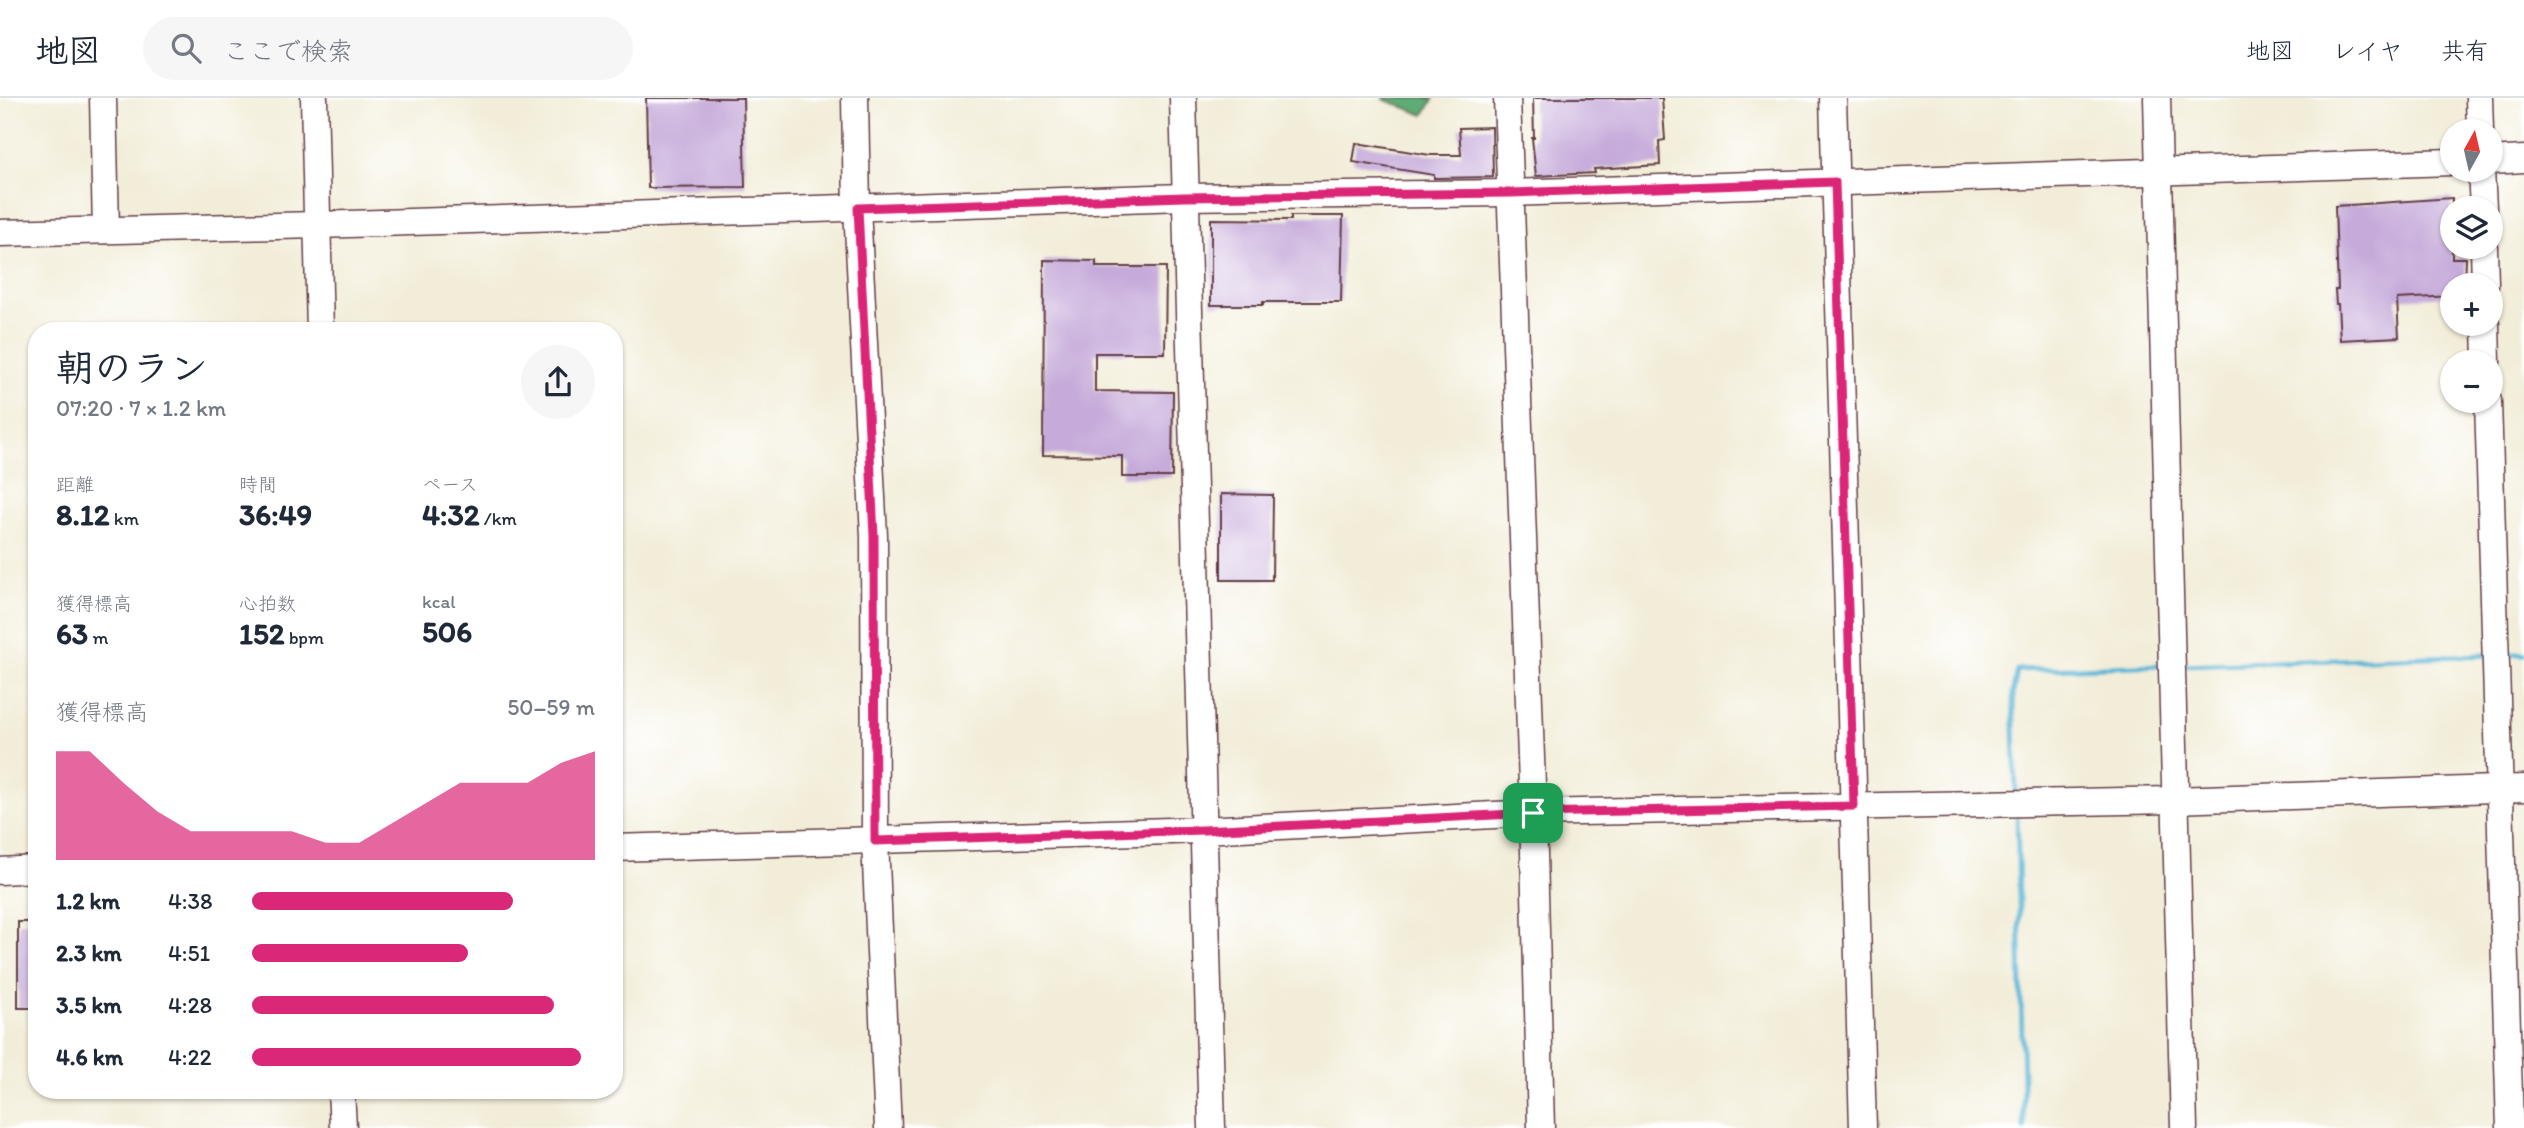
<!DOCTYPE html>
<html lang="ja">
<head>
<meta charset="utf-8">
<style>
	body { margin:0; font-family:Itim,"Klee One",sans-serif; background:#f6f6f7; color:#1f2937; height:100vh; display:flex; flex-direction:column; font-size:26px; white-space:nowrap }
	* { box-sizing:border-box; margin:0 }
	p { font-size:23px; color:#747a83 }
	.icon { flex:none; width:38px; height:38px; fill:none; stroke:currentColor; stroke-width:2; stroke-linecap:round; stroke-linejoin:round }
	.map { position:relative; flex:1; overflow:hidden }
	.details { position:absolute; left:28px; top:224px; width:595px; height:777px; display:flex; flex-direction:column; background:#fff; border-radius:28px; box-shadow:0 2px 5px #0004 }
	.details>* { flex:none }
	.needle { width:46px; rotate:8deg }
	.buttons { position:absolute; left:2440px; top:21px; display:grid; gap:14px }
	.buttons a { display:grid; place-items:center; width:63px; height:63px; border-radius:50%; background:#fff; box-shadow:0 2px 5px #0004; font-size:35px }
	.pin { position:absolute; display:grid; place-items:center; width:60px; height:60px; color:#fff; margin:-30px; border-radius:14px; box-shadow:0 4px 10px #0006 }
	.round { display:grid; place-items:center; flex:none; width:74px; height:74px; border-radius:37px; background:#f6f6f7 }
	.overview { display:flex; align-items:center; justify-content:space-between; height:119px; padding:0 28px }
	h1 { font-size:38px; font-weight:700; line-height:52px }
	.stats { display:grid; grid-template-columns:repeat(3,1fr); gap:10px; height:119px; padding:7px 28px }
	.stats div { display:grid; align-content:center }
	.stats b { font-size:30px; font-weight:700 }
	.stats small { font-size:19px; font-weight:400 }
	.stats p { font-size:19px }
	.chart { height:196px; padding:14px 28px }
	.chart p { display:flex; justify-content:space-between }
	.chart svg { width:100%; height:126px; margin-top:7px; fill:#db2777; opacity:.7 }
	ul { padding:0 28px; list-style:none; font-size:23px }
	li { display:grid; grid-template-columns:112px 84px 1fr; align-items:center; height:52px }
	li i { height:18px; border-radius:9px; background:#db2777 }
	header { display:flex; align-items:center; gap:42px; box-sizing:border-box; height:98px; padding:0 35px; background:#fff; border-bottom:2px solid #e0e1e3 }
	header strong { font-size:33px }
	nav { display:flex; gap:38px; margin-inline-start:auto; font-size:24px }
	.search { width:490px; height:63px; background:#f6f6f7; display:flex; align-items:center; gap:18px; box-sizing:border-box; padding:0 24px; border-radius:38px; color:#747a83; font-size:26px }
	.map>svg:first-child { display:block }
	.forest { fill:#5fac76; stroke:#546650; stroke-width:2 }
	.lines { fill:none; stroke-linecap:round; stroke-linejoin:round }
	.stream { stroke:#58b5d6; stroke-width:5 }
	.building { fill:#c6abda }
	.minor-casing { stroke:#633e45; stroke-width:29 }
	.minor { stroke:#fff; stroke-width:26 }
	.route-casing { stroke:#fff; stroke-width:14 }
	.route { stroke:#db2777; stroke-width:9 }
</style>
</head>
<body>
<header>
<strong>地図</strong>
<div class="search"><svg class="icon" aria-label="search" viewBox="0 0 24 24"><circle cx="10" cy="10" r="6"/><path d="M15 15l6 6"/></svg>ここで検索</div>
<nav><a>地図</a><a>レイヤ</a><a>共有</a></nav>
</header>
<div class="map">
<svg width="2524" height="1030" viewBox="0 0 2524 1030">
	<rect width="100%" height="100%" fill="#fff"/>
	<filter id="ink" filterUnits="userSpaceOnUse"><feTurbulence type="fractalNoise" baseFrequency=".0143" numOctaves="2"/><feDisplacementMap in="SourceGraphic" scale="14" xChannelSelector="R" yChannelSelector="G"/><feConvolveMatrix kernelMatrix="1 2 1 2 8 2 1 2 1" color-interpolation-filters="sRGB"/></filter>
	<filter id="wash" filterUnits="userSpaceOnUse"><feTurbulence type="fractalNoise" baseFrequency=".00686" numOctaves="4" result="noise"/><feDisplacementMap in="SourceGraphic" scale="28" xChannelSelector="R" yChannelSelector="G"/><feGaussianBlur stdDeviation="1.57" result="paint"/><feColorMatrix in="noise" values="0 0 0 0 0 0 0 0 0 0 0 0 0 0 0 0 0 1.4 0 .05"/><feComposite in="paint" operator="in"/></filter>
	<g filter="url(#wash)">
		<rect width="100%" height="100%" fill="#f2edd8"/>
		<path class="forest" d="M1384,0h50l-10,17 -39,-15z"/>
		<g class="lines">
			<g class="stream">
				<path d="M2503,556h21"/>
				<path d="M2181,567l308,-10"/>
				<path d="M2016,698l-3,-104 4,-22 147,-5"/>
				<path d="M2017,712l7,318"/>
				<path d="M354,992l1,15"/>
			</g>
		</g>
		<g id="blocks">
			<g class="building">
				<path d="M646,0h97l2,89 -97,1z"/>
				<path d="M1533,0h129l3,42 -6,1 1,24 -66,4 1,4 -59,3 -4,-38h2z"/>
				<path d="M1492,29l1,50 -59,1v-3l-81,-13 3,-19 74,12h31l-2,-27z"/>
				<path d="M2452,100v60h14l-1,27h-13v11l-55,3 2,38 -59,3 -2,-36h-2l-1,-14h3l-3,-84z"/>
				<path d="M1291,118h52l-2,86h-78v3h-52v-86l80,1z"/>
				<path d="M1044,162l52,1v6h70l-1,86h-70v38l78,1 -1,85h-50v-21l-79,-1z"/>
				<path d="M1221,396l52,1 -1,85h-51z"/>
				<rect x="18" y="824" width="19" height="86"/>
			</g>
		</g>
	</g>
	<g filter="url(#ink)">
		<use href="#blocks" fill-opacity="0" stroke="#633e45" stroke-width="2"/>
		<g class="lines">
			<defs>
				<g id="minor">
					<path d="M103,0l3,132"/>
					<path d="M314,0l6,233"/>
					<path d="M855,0l2,110 17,328 1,305 13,287"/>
					<path d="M1183,0l29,1030"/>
					<path d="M1507,0l26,715 8,315"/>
					<path d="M1833,0l30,1030"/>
					<path d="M2157,0l27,1030"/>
					<path d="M2479,0l1,33"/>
					<path d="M2490,63l34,-2"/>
					<path d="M2481,72l2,38"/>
					<path d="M0,135l318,-8 866,-28 326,-4 942,-31"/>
					<path d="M2484,149l1,38"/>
					<path d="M2486,226l1,38"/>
					<path d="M2488,303l22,727"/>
					<path d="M614,750l589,-18 330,-17 641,-13 350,-12"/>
					<path d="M0,773l37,-2"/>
					<path d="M341,992l2,38"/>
				</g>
			</defs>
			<use href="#minor" class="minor-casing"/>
			<use href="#minor" class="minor"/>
		</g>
	</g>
	<g class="lines" filter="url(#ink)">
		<defs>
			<path id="route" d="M1835,84l19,624 -321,7 -330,17 -328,11 -1,-305 -16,-328 326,-11 326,-4z"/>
		</defs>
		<use href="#route" class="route-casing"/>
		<use href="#route" class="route"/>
	</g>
</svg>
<div class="buttons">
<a><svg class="needle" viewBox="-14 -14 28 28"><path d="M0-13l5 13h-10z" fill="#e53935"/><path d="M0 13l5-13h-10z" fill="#747a83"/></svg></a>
<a><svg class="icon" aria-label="layers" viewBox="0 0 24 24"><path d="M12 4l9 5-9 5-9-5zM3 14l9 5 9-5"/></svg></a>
<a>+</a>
<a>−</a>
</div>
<div class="pin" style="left:1533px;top:715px;background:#1e9e55"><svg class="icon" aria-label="arrive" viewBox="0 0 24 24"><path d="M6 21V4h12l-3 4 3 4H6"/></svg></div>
<section class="details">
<div class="overview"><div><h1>朝のラン</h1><p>07:20 · 7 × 1.2 km</p></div><a class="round"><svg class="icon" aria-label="share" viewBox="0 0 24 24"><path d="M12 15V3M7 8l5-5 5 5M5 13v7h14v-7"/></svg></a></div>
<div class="stats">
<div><p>距離</p><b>8.12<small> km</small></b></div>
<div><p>時間</p><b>36:49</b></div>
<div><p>ペース</p><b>4:32<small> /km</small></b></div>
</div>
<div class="stats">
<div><p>獲得標高</p><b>63<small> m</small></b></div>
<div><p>心拍数</p><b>152<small> bpm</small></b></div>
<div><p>kcal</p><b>506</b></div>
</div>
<div class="chart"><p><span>獲得標高</span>50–59 m</p>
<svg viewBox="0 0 160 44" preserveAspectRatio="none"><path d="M0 44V6L10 6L20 17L30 27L40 34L50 34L60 34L70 34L80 38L90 38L100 31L110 24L120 17L130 17L140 17L150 10L160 6V44z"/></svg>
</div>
<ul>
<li><b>1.2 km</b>4:38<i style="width:76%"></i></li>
<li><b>2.3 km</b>4:51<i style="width:63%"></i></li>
<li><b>3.5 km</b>4:28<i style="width:88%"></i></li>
<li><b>4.6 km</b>4:22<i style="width:96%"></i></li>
</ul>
</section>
</div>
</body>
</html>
